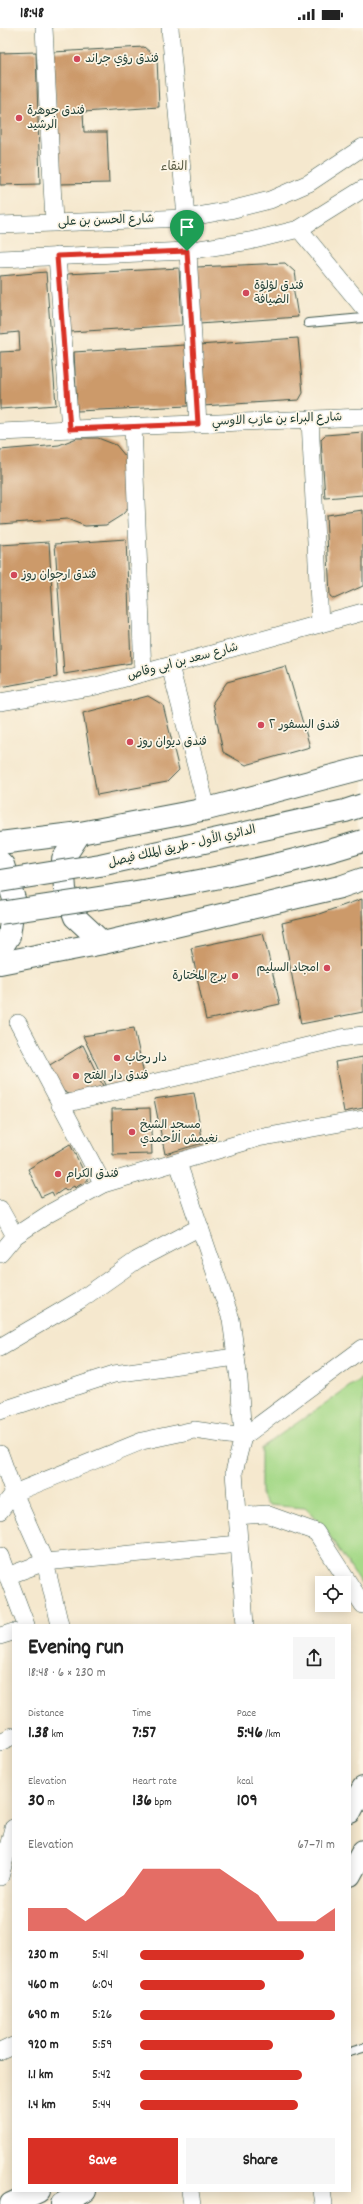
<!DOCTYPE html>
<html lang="en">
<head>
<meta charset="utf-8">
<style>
	body { margin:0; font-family:Dekko,"Playpen Sans Arabic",sans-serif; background:#f6f6f6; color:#222; height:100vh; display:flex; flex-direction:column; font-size:15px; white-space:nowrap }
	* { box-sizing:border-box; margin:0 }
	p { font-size:13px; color:#767676 }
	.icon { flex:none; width:22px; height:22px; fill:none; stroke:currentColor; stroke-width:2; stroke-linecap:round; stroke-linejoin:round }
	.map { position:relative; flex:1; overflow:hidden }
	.side { position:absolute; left:12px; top:1596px; width:339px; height:568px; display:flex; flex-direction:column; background:#fff; border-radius:0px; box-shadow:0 2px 10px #0003 }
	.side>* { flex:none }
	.fabs { position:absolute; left:315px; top:1548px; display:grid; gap:8px }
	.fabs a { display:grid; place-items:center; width:36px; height:36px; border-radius:0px; background:#fff; box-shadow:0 2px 10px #0003; font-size:20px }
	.pin { position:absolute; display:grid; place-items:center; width:34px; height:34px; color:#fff; margin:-41px -17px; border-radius:50% 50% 50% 0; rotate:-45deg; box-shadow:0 0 4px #0007 }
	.pin .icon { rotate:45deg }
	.round { display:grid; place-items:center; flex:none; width:42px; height:42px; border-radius:0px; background:#f6f6f6 }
	.summary { display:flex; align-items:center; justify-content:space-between; height:68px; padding:0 16px }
	h1 { font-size:22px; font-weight:700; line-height:30px }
	.metrics { display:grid; grid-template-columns:repeat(3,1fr); gap:6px; height:68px; padding:4px 16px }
	.metrics div { display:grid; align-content:center }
	.metrics b { font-size:17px; font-weight:700 }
	.metrics small { font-size:11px; font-weight:400 }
	.metrics p { font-size:11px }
	.chart { height:112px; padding:8px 16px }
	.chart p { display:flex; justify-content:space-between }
	.chart svg { width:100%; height:72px; margin-top:4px; fill:#d93025; opacity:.7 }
	.cta { display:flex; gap:8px; margin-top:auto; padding:8px 16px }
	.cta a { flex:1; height:46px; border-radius:0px; background:#d93025; color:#fff; font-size:16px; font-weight:700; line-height:46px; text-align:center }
	.cta a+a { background:#f6f6f6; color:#222 }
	ul { padding:0 16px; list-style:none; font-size:13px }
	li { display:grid; grid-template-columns:64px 48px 1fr; align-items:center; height:30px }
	li i { height:10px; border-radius:5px; background:#d93025 }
	.status { display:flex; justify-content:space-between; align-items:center; height:28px; padding:0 20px; background:#fff; direction:ltr }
	.status svg { height:11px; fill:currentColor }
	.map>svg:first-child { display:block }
	.green { fill:#a6d989; stroke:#628b5e }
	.building { fill:#cc9a6a }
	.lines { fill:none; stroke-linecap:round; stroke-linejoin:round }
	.lane-casing { stroke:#3f574b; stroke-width:10 }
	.street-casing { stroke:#3f574b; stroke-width:18 }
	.secondary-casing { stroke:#3f574b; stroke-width:24 }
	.lane { stroke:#fff; stroke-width:8 }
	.street { stroke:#fff; stroke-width:17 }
	.secondary { stroke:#fff; stroke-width:22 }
	.highway-bridge-casing { stroke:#3f574b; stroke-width:24; stroke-linecap:butt }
	.highway-bridge { stroke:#fff; stroke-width:22 }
	.route-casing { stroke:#fff; stroke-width:8 }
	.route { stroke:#d93025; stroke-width:5 }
	.poi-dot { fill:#d1495b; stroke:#fcf5e5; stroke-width:1.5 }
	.labels { text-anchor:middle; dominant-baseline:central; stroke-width:3.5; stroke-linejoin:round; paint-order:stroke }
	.poi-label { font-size:12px; fill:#1f3d34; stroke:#fcf5e5; text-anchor:start }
	.street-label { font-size:12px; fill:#1f3d34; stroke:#fcf5e5 }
	.neighbourhood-label { font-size:13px; fill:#5c5e47; stroke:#fcf5e5 }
</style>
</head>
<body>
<div class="status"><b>18:48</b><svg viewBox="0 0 49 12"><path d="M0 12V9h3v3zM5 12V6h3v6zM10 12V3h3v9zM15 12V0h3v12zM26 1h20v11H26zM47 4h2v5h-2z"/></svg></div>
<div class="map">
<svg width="363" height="2176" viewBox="0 0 363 2176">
	<rect width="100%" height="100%" fill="#fcf5e5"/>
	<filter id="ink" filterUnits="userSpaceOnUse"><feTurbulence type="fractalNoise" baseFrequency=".025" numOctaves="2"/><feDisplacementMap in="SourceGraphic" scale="8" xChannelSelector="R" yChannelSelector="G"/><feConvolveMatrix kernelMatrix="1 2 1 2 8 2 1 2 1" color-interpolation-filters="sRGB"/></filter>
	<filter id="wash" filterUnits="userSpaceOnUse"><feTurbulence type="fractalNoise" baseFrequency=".012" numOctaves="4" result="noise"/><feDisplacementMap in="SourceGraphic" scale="16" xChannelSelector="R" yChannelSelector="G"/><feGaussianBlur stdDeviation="0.9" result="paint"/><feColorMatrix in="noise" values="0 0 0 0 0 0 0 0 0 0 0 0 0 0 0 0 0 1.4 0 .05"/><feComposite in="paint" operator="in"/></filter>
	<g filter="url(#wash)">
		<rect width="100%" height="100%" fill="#f5e8ce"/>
		<path class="green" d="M363,1349v210l-41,-63 -17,-16 -38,-3 -6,-9v-48z"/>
		<g id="blocks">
			<g class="building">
				<path d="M144,19l13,11 2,49 -76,5 1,20h23l2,51 -51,1 -5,-132z"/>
				<path d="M36,24l4,132 -40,1v-132z"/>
				<path d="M285,235l10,9 2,13 -4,1 5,31 -99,7 -2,-57z"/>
				<path d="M179,240l3,57 -112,7 -3,-58z"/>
				<path d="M46,244l10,133 -56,4v-57l20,-1 -1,-19 -19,2v-58z"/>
				<path d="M298,310l5,55 -4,7 -97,6 -3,-61z"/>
				<path d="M185,317l3,61 -111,5 -3,-59z"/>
				<path d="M363,404v63l-38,3 -4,-59 4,-4z"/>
				<path d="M77,410h21l18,7 10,12 5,48 -9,10 -16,10 -21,1 -18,-7 -67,5v-74l59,-5z"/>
				<path d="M363,482v76l-29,13 -4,-3 -4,-81z"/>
				<path d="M126,511l5,124 -67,11 -9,-130z"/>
				<path d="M49,514l8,135 -57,10v-142z"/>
				<path d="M286,638l24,81 -64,18 -23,-13 -10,-50 14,-20z"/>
				<path d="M148,668l15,9 16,65 -12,12 -70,13 -14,-82z"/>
				<path d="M362,871l1,113 -62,12 -19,-101 34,-8z"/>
				<path d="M263,905l17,71 -74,16 -15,-72z"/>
				<path d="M134,1000l11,51 -38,8 -24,-51z"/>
				<path d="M83,1017l20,41 -32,9 -10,-5 -13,-24z"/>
				<path d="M363,1029v51l-19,4 -9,-50z"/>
				<path d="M194,1065l9,50 -38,11 -11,-55z"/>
				<path d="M150,1080l2,46 -39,1 -1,-46z"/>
				<path d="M70,1116l18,36 -13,8 -1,-2 -8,5 -2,-2 -10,7 -2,-4 -11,5 -13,-28z"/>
			</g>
		</g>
	</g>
	<g filter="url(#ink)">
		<use href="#blocks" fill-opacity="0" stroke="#3f574b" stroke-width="1"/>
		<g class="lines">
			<defs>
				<g id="lane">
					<path d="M308,295l55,-5"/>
					<path d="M350,2024l13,-4"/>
				</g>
				<g id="street">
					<path d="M44,0l10,194"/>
					<path d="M170,0l16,190 12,206"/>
					<path d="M0,197l186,-7 44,-8 40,-10 39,-17 54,-36"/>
					<path d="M299,201l64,78"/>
					<path d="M57,228l13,173"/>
					<path d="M0,231l187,-8 63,-10 49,-12 64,-40"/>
					<path d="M310,391l10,205"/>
					<path d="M133,398l10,247"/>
					<path d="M0,404l363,-15"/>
					<path d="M170,638l37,143"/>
					<path d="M0,674l96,-16 267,-74"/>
					<path d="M18,995l85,161"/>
					<path d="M60,1077l281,-67 22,-3"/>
					<path d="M0,1181l15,27"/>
					<path d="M0,1226l15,-18 35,-23 53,-29 155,-46 105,-19"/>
					<path d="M0,1319l80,-47 57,-40 63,-33"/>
					<path d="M0,1383l114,-37 122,-17"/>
					<path d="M0,1426l14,39 31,69 15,63"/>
					<path d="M0,1483l14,-18 128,-52 52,-11 49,7 -4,-57 -8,-61 -53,-156"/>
					<path d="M237,1488l29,-2 50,18 47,73"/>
					<path d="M0,1528l26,69"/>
					<path d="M7,1548l38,-14 194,-18"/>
					<path d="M245,1597l-11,-153 9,-35 120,-89"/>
					<path d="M0,1608l13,-4"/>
					<path d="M0,1714l13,-6"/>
					<path d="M0,1849l13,-49"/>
					<path d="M0,2024l13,-6"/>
					<path d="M190,2163l2,13"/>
					<path d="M322,2163l2,13"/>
				</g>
				<g id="secondary">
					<path d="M80,805l-17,26 2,31 10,27 28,26"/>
					<path d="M0,815l80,-10 127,-24 156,-41"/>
					<path d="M0,834l3,3 11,34 -5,37 -9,14"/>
					<path d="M0,935l103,-20 237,-56 23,-8"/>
					<path d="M350,1784l13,-24"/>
					<path d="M350,1847l13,-24"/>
					<path d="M11,2176l28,-13"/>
					<path d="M62,2176l23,-13"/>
				</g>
			</defs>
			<use href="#lane" class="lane-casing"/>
			<use href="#street" class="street-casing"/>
			<use href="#secondary" class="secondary-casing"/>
			<use href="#lane" class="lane"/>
			<use href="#street" class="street"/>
			<use href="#secondary" class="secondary"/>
			<defs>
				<g id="highway-bridge">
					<path d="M0,853l100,-16 245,-54 18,-6"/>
					<path d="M0,885c122,-18 245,-35 363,-72"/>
				</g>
			</defs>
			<use href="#highway-bridge" class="highway-bridge-casing"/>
			<use href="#highway-bridge" class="highway-bridge"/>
		</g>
	</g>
	<g class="lines" filter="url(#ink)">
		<defs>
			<path id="route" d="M187,223l11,173 -128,5 -13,-173z"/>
		</defs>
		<use href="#route" class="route-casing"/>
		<use href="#route" class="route"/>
	</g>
	<g class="poi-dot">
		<circle cx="77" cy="31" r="4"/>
		<circle cx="19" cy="90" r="4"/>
		<circle cx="246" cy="265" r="4"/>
		<circle cx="14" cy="547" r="4"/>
		<circle cx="261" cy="697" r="4"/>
		<circle cx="130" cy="714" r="4"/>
		<circle cx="327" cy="940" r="4"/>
		<circle cx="235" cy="948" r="4"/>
		<circle cx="117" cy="1030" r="4"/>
		<circle cx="76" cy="1048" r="4"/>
		<circle cx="132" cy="1104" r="4"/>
		<circle cx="58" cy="1146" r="4"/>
	</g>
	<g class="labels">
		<g class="poi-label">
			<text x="85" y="31">فندق رؤي جراند</text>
			<text x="27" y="83">فندق جوهرة<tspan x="27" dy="14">الرشيد</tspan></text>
			<text x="254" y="258">فندق لؤلؤة<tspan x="254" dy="14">الضيافة</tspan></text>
			<text x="22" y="547">فندق ارجوان روز</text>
			<text x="269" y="697">فندق البسفور ٢</text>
			<text x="138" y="714">فندق ديوان روز</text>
			<text x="319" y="940" text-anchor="end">امجاد السلیم</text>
			<text x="227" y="948" text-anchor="end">برج المختارة</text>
			<text x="125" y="1030">دار رحاب</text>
			<text x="84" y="1048">فندق دار الفتح</text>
			<text x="140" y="1097">مسجد الشيخ<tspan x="140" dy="14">نغيمش الأحمدي</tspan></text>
			<text x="66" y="1146">فندق الكرام</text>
		</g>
		<g class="street-label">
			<text transform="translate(106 193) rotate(-2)">شارع الحسن بن على</text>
			<text transform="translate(277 392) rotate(-2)">شارع البراء بن عازب الاوسي</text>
			<text transform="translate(183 634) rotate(-15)">شارع سعد بن ابى وقاص</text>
			<text transform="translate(182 819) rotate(-13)">الدائري الأول - طريق الملك فيصل</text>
		</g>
		<g class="neighbourhood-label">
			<text x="174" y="139">النقاء</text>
		</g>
	</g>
</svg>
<div class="fabs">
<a><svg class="icon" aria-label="locate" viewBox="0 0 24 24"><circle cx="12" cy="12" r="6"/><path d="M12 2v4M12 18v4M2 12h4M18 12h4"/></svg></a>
</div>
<div class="pin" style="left:187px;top:223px;background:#1e9e55"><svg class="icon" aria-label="arrive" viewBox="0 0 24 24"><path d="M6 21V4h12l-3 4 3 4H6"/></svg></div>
<section class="side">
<div class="summary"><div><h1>Evening run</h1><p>18:48 · 6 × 230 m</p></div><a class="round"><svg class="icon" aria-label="share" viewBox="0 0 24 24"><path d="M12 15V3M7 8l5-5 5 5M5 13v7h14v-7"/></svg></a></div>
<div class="metrics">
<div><p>Distance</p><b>1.38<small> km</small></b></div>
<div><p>Time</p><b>7:57</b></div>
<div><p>Pace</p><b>5:46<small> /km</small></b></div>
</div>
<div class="metrics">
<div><p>Elevation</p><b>30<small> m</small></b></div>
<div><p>Heart rate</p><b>136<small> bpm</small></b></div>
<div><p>kcal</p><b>109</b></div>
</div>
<div class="chart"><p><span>Elevation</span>67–71 m</p>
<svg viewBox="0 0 160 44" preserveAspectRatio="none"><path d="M0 44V30L10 30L20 30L30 38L40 30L50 22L60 6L70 6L80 6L90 6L100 6L110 14L120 22L130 38L140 38L150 38L160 30V44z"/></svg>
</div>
<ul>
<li><b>230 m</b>5:41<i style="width:84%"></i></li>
<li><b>460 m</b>6:04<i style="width:64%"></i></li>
<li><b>690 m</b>5:26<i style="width:100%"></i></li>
<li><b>920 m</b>5:59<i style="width:68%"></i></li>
<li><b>1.1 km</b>5:42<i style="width:83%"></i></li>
<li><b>1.4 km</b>5:44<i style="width:81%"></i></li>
</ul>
<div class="cta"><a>Save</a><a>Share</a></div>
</section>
</div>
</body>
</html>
